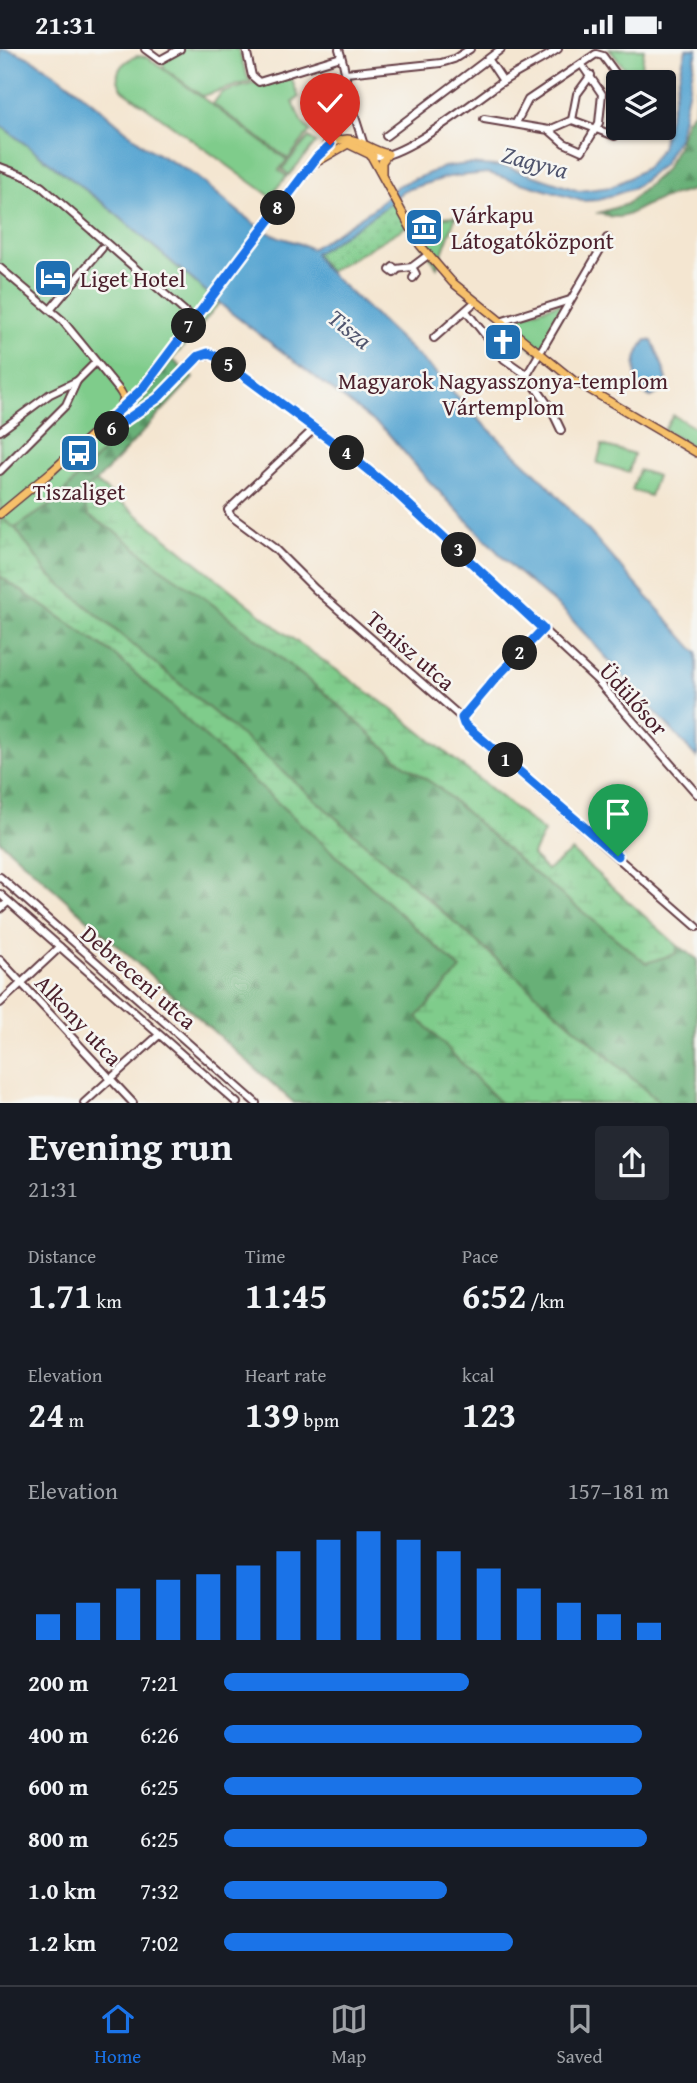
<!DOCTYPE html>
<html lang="en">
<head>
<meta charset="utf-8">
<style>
	body { margin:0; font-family:"Gentium Book Plus",serif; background:#242831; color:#f1f3f6; height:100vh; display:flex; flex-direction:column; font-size:26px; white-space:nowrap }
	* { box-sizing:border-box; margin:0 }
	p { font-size:23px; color:#9ea1a6 }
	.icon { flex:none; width:38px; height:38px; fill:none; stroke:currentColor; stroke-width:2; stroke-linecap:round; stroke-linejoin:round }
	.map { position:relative; height:1054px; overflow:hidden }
	.details { display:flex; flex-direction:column; background:#171b24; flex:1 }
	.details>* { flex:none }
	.fabs { position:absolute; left:606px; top:21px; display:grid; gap:14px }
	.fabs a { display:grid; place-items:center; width:70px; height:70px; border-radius:7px; background:#171b24; box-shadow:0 2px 5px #0004; font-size:35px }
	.pin { position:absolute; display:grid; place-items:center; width:60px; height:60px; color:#fff; margin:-72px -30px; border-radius:50% 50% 50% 0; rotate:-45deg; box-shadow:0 0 7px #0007 }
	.pin .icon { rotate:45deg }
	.km { position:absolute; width:35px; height:35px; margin:-18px; border-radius:50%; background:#222; color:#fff; font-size:19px; line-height:35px; text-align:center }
	.round { display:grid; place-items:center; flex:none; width:74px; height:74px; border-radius:7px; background:#242831 }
	.summary { display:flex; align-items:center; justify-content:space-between; height:119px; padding:0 28px }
	h1 { font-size:38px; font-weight:600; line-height:52px }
	.stats { display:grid; grid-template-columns:repeat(3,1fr); gap:10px; height:119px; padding:7px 28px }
	.stats div { display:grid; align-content:center }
	.stats b { font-size:35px; font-weight:600 }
	.stats small { font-size:19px; font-weight:400 }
	.stats p { font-size:19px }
	.chart { height:196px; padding:14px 28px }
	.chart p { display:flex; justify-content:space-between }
	.chart svg { width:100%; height:126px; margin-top:7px; stroke:#1a73e8; stroke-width:6 }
	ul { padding:0 28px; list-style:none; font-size:23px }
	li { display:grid; grid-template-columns:112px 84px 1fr; align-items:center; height:52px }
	li i { height:18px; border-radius:9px; background:#1a73e8 }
	.status { display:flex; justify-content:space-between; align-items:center; height:49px; padding:0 35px; background:#171b24; direction:ltr }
	.status svg { height:19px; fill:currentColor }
	.tab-bar { display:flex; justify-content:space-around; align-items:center; height:98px; border-top:2px solid #363941; background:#171b24; font-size:19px; color:#9ea1a6 }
	.tab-bar a { display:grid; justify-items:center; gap:4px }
	.tab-bar .on { color:#1a73e8 }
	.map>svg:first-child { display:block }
	.grass { fill:url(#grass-dots); stroke:#64765b; stroke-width:2 }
	.forest { fill:url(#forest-firs); stroke:#586851; stroke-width:2 }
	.wetland { fill:url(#wetland-marsh); stroke:#64765b; stroke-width:2 }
	.park { fill:#7fcc8b; stroke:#64765b; stroke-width:2 }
	.water { fill:#59a6d2; stroke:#52627e; stroke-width:2 }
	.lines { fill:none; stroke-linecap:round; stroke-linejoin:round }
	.minor-casing { stroke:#643d44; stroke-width:10 }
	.major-casing { stroke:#643d44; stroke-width:10 }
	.minor { stroke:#fff; stroke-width:6 }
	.major { stroke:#f6c06b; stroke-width:7 }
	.route-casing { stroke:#fff; stroke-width:14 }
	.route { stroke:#1a73e8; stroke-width:9 }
	.labels { text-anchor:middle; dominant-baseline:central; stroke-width:5; stroke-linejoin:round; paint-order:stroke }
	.poi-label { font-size:23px; fill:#4a1f2b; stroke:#f6f6f2; text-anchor:start }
	.street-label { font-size:23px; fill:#4a1f2b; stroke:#f6f6f2 }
	.water-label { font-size:24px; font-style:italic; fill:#50556e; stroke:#f6f6f2 }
</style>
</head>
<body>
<div class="status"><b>21:31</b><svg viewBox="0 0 49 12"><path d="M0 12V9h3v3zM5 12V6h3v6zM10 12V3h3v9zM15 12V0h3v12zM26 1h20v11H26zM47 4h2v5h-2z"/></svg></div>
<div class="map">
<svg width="697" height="1054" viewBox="0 0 697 1054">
	<defs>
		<pattern id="grass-dots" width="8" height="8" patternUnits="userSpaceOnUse" patternTransform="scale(1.75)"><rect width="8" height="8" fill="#7fcc8b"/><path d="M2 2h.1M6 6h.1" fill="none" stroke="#6faf78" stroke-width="1.8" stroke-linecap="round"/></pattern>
		<pattern id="forest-firs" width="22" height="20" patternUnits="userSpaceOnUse" patternTransform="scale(1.75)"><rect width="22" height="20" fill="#67b077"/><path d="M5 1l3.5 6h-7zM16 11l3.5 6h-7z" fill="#578f62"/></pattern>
		<pattern id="wetland-marsh" width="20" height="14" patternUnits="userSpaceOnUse" patternTransform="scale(1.75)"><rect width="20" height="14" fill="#7fcc8b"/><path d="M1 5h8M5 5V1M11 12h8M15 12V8" fill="none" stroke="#6faf78"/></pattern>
	</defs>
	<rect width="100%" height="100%" fill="#f6f6f2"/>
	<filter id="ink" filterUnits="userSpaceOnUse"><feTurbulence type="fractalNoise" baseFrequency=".0143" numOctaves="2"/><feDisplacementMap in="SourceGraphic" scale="14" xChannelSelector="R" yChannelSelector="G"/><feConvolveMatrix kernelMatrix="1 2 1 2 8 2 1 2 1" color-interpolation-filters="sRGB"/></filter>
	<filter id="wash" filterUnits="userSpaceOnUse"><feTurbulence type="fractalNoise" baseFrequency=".00686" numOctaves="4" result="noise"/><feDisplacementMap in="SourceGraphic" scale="28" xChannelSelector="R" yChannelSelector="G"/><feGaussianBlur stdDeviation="1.57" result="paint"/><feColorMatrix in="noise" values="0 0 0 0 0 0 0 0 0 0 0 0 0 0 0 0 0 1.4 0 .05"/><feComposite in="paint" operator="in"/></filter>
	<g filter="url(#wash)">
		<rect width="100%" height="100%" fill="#f4e6d1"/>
		<path class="grass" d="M393,148l16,28 -80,47 -15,-18 69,-45z"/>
		<g class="forest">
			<path d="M697,38v102c-14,4 -29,7 -43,13 -26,10 -26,21 -56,11l29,-9 38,-34 13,-25 8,-25 9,-10z"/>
			<path d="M172,310l21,19 -97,104 -10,7 3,26 30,19 43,35 44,30 125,99 71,65 36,24 87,78 121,98 29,-9 3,-8 19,13v144h-37l-405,-356 -207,-173 -33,-46 38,-25 57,-59z"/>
			<path d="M0,527l115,79 347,315 -44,47 82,86h-206l-294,-262z"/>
		</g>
		<g class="wetland">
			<path d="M96,433l187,150 110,78 151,122 -12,24 15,14 25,-19 106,95 -3,8 -29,9 -121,-98 -87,-78 -36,-24 -71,-65 -125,-99 -44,-30 -43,-35 -30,-18 -6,-15 3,-12z"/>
			<path d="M0,468l15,11 33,46 207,173 405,356h-160l-83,-86 44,-48 -346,-314 -115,-79z"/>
		</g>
		<g class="park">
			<path d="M182,0h56l10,29 4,3 -50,15 -37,-27 -3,-8z"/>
			<path d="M609,0h35l-4,33h-4z"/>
			<path d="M137,7l10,1 140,103 -8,10 8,6 -17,20 -147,-106c-12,-16 -2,-28 14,-34z"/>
			<path d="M289,24l10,24 -6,5 8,19 9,10 -22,28 -75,-55 8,-11z"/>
			<path d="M0,76l103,78 116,100 -83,101 -26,40 -57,59 -38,25 -15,-11z"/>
			<path d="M309,88l7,6 -27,32 -7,-6z"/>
			<path d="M456,167l-19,51 -28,-42 12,-6z"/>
			<path d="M570,251l-31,54 -39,-32z"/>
			<path d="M673,366l22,13 2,-2v23l-33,-19z"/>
			<path d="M602,396l32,9 -5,18 -32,-9z"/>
			<path d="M639,421l18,6 -7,20 -18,-6z"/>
		</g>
		<g class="water">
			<path d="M0,0c39,0 113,73 145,97 14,10 31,17 46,27 24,17 46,40 71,56 15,10 34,11 49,20l65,-42 21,-21 47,-19 24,-3 40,3 71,24 32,-4 16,-8 20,-12 14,-19 25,-99h11l-18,87 -16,29 -29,23 -35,12 -17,1 -94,-28 -40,4 -45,14 -20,18 -68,45 8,13 111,104 40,44 75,71 148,167v105l-132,-146 -52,-44 -86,-89 -41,-48 -156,-119 -127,-109 -103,-78z"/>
			<path d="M646,291l6,1c3,5 14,33 15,39l-2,9 -14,8 -10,-5c-9,-19 -8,-36 5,-52z"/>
		</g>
	</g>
	<g filter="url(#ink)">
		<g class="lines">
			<defs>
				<g id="minor">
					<path d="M145,0l15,11 20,-11"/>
					<path d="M246,0l6,27 7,6 82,-25"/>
					<path d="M489,11l14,21"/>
					<path d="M346,24l95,-10 13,-4 16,-10"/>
					<path d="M349,49l14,44"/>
					<path d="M484,70l65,11 15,13 18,8 17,-28 3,-29 -20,-29"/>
					<path d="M572,71l43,16 3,-8"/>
					<path d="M572,71l5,-26 14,-19"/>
					<path d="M516,74l12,-23 68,-46 7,2 19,26"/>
					<path d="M549,81l23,-10"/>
					<path d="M386,87l115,-87"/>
					<path d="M324,100c24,-37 29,-58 15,-100"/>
					<path d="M373,107c28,6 104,-58 129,-74 18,-12 39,-21 56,-33"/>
					<path d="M0,118l27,10 15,10 148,129"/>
					<path d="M393,218l4,3 -3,3 -4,-3z"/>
					<path d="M412,218l4,7 -3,4"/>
					<path d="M0,219l62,52 58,71"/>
					<path d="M396,220l16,-2 16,-12"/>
					<path d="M51,260l51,-61"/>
					<path d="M466,262l38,48 23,16"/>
					<path d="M500,273l70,-22"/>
					<path d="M434,289l41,-36"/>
					<path d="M100,379l10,3 48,-33 44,-44 14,1 126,93 86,74 169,158 100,114"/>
					<path d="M315,379l-87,82 3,6 43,32 41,41 147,129 2,6 233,203"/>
					<path d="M561,381l-10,-21 -24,-34 80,-137"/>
					<path d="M0,382l50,-37 27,-13 19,-19"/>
					<path d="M0,422l66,-66 11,-24"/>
					<path d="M462,669l32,-38 49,-51"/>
					<path d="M0,828l256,226"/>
					<path d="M0,845l237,209"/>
					<path d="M0,860l8,-7"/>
					<path d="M0,911l133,143"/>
					<path d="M0,954l60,-56"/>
					<path d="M84,1054l75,-68"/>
				</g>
				<g id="major">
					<path d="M370,105l50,91 32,37 121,98 124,73"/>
					<path d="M317,113l31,-18 25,12"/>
					<path d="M120,342l4,7 -3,8"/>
					<path d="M0,465l52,-43 91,-83 180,-238c30,-24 37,-2 65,4l-6,8v12"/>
				</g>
			</defs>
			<use href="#minor" class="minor-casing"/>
			<use href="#major" class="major-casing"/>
			<use href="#minor" class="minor"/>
			<use href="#major" class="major"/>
		</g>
	</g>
	<g class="lines" filter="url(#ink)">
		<defs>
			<path id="route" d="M330,96l-13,12 -174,231 -43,40 10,3 48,-33 41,-42 9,-3 12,5 122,91 53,43 148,137 -49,51 -32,38 2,6 154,132"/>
		</defs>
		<use href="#route" class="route-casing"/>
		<use href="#route" class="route"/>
	</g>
	<defs>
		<symbol id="museum-square" viewBox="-11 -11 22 22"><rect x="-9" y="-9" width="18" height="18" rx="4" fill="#1f6fb2" stroke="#f6f6f2"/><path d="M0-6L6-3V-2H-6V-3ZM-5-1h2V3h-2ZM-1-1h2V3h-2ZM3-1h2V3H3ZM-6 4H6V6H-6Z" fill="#fff"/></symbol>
		<symbol id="hotel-square" viewBox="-11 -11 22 22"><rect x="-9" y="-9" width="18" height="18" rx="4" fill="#1f6fb2" stroke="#f6f6f2"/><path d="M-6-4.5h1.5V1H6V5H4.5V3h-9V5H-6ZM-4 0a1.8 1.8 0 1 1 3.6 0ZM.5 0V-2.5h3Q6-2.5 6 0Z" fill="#fff"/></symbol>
		<symbol id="church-square" viewBox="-11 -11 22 22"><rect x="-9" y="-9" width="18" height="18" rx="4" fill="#1f6fb2" stroke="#f6f6f2"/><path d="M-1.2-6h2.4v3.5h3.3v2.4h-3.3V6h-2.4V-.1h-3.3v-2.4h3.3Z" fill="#fff"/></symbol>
		<symbol id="bus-square" viewBox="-11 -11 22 22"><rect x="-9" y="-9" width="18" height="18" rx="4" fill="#1f6fb2" stroke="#f6f6f2"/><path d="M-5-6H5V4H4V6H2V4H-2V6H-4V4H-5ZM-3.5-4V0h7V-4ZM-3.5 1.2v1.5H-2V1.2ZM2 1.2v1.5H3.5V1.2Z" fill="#fff"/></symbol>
	</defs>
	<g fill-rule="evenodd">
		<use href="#museum-square" x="402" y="156" width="44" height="44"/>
		<use href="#hotel-square" x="31" y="207" width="44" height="44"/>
		<use href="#church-square" x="481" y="271" width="44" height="44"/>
		<use href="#bus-square" x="57" y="382" width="44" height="44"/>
	</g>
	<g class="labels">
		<g class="poi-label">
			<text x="451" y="165">Várkapu<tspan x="451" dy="26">Látogatóközpont</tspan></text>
			<text x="80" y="229">Liget Hotel</text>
			<text x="503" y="331" text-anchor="middle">Magyarok Nagyasszonya-templom<tspan x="503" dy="26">Vártemplom</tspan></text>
			<text x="79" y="442" text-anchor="middle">Tiszaliget</text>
		</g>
		<g class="street-label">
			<text transform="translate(411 601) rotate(41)">Tenisz utca</text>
			<text transform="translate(634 650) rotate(48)">Üdülősor</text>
			<text transform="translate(139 928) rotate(41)">Debreceni utca</text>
			<text transform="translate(79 971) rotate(47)">Alkony utca</text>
		</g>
		<g class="water-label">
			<text transform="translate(535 113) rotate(15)">Zagyva</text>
			<text transform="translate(350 280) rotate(39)">Tisza</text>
		</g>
	</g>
</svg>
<div class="fabs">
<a><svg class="icon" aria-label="layers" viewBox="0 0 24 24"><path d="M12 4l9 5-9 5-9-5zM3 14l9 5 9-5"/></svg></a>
</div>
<div class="pin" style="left:618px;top:807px;background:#1e9e55"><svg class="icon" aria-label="arrive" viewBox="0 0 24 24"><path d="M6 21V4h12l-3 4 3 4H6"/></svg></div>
<div class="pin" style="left:330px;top:96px;background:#d93025"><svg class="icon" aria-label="check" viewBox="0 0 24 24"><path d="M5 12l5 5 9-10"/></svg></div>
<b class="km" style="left:506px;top:711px">1</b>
<b class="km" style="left:520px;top:604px">2</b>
<b class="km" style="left:459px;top:501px">3</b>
<b class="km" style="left:347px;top:404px">4</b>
<b class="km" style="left:229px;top:316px">5</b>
<b class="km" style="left:112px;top:380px">6</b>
<b class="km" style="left:189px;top:277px">7</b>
<b class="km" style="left:278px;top:159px">8</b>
</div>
<section class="details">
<div class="summary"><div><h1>Evening run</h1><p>21:31</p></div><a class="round"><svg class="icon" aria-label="share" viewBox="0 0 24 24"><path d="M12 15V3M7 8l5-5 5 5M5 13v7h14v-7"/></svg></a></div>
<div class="stats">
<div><p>Distance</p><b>1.71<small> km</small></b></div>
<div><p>Time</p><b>11:45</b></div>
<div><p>Pace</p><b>6:52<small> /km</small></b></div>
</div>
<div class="stats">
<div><p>Elevation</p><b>24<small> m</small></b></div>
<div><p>Heart rate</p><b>139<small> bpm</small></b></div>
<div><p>kcal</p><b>123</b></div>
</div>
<div class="chart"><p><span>Elevation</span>157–181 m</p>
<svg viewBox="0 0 160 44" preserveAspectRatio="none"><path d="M5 44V35M15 44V31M25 44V26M35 44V23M45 44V21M55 44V18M65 44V13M75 44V9M85 44V6M95 44V9M105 44V13M115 44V19M125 44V26M135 44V31M145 44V35M155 44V38"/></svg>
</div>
<ul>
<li><b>200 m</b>7:21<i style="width:55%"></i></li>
<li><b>400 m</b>6:26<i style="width:94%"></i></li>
<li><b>600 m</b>6:25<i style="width:94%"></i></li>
<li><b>800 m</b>6:25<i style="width:95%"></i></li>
<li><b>1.0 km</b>7:32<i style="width:50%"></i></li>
<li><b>1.2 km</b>7:02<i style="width:65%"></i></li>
</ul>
</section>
<nav class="tab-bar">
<a class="on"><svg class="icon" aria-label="home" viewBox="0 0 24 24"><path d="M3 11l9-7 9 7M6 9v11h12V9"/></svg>Home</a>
<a><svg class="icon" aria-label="map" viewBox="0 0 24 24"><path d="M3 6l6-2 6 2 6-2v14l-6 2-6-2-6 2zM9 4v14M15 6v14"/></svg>Map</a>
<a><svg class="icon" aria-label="saved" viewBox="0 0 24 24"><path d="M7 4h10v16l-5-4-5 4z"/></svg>Saved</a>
</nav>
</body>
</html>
